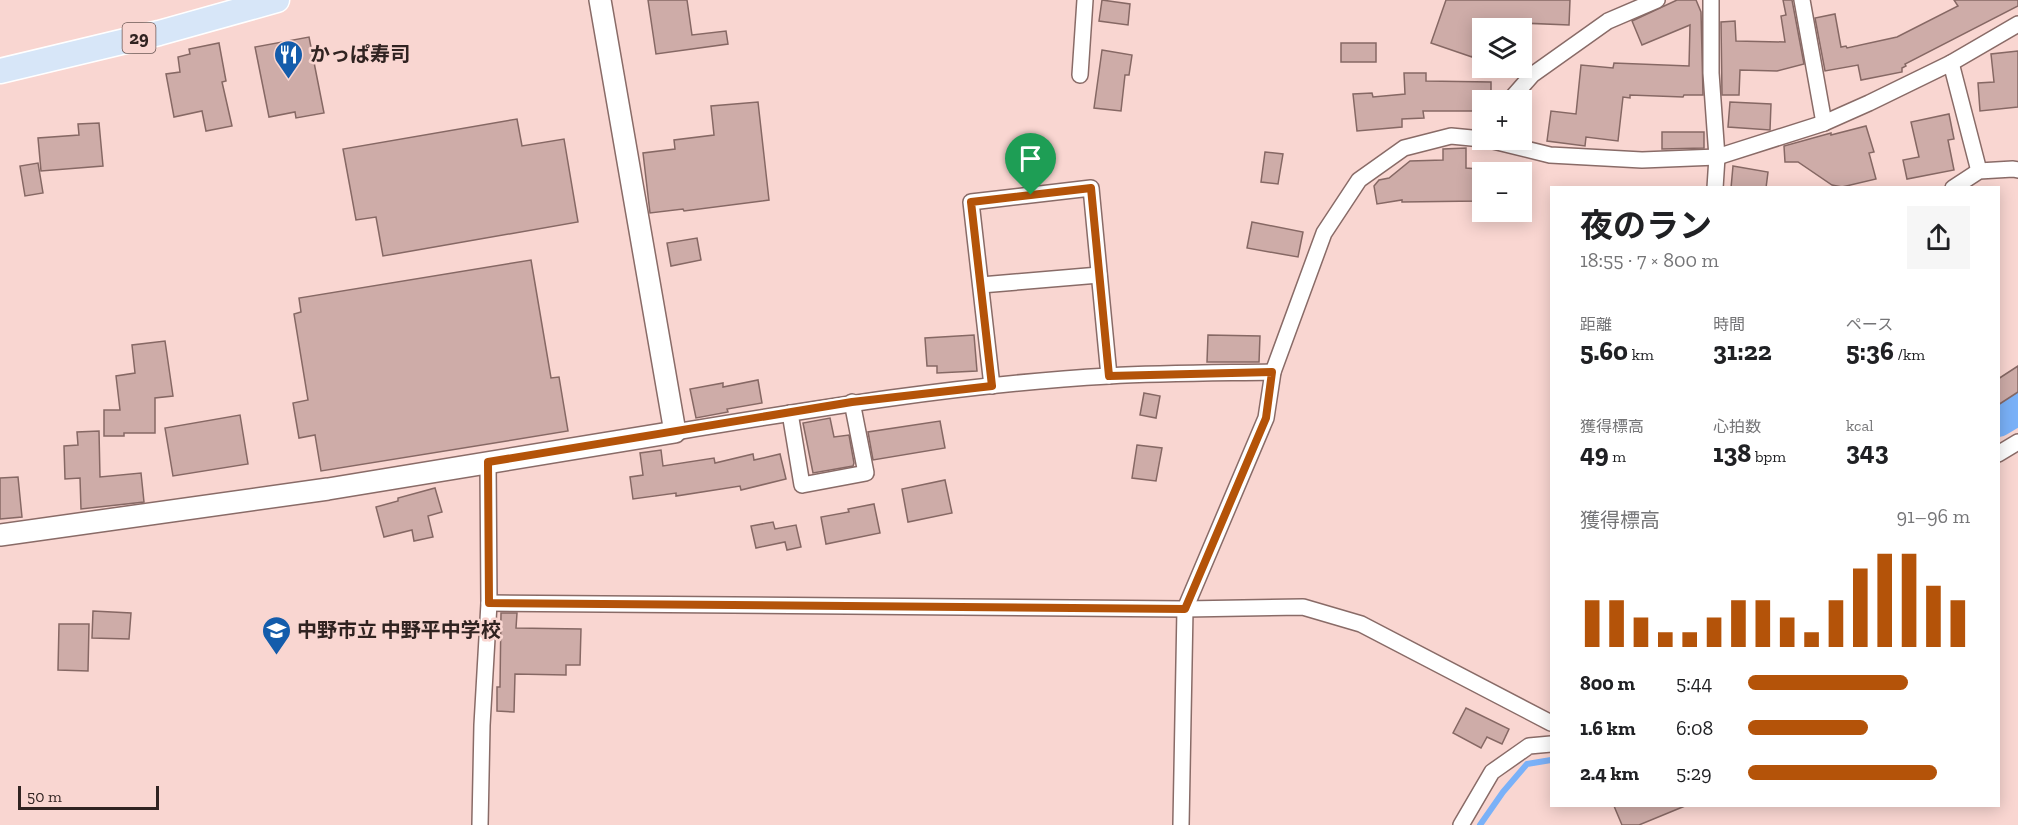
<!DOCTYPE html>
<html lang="ja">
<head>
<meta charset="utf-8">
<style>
	body { margin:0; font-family:"Zilla Slab","Noto Sans JP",serif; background:#f6f6f6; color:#202124; height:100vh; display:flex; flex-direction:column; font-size:22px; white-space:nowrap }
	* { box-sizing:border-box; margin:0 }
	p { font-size:20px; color:#757577 }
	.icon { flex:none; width:33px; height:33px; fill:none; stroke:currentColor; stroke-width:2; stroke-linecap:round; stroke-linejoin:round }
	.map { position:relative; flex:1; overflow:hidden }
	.side { position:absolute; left:1550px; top:186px; width:450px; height:621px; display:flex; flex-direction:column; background:#fff; border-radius:0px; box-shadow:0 3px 15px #0003 }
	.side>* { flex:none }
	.buttons { position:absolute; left:1472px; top:18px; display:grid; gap:12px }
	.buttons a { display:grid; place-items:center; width:60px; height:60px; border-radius:0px; background:#fff; box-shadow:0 3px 15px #0003; font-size:30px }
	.scale { position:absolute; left:18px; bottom:15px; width:141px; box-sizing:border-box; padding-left:6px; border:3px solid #302321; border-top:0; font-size:16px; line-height:21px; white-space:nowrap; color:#302321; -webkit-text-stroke:4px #f9d6d1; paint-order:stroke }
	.pin { position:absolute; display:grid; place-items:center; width:51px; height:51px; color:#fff; margin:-62px -26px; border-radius:50% 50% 50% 0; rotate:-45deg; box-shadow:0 0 6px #0007 }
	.pin .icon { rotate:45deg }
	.round { display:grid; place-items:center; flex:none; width:63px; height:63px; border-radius:0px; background:#f6f6f6 }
	.head { display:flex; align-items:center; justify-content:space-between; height:102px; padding:0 30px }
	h1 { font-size:33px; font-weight:700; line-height:45px }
	.stats { display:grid; grid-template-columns:repeat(3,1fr); gap:9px; height:102px; padding:6px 30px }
	.stats div { display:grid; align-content:center }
	.stats b { font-size:26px; font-weight:700 }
	.stats small { font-size:16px; font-weight:400 }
	.stats p { font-size:16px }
	.chart { height:168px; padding:12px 30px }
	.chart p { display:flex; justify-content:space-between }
	.chart svg { width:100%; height:108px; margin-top:6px; stroke:#b45309; stroke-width:6 }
	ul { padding:0 30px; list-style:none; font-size:20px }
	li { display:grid; grid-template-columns:96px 72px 1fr; align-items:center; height:45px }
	li i { height:15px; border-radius:8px; background:#b45309 }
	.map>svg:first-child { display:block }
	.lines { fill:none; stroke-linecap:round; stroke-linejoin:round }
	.stream { stroke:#7ab1f8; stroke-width:6 }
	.river { stroke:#7ab1f8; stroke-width:34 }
	.building { fill:#ceaca8; stroke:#866864; stroke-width:1.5 }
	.street-casing { stroke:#896b67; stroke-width:18 }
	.secondary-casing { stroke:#896b67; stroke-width:24 }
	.primary-casing { stroke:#fff; stroke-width:27 }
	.street { stroke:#fff; stroke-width:15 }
	.secondary { stroke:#fff; stroke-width:21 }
	.primary { stroke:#d7e6f8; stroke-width:24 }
	.route-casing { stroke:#fff; stroke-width:12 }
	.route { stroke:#b45309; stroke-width:8 }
	.labels { text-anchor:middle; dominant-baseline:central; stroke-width:5; stroke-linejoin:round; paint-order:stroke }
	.shield { fill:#f9d6d1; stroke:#6c5956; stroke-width:1.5 }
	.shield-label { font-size:18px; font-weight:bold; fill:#302321 }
	.poi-label { font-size:20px; font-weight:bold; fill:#302321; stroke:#f9d6d1; text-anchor:start }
</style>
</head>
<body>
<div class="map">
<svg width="2018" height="825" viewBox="0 0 2018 825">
	<rect width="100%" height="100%" fill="#f9d6d1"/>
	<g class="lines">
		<path class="stream" d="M1480,825l23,-33 24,-28 24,-4"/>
		<path class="river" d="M1998,420l20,-12"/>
	</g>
	<g class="building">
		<path d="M648,0h39l5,35 34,-4 2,13 -72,10z"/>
		<path d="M1102,0l28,4 -2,21 -29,-4z"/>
		<path d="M1446,0h124l-1,25 -48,-2v-3h-36l-1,2h-4l4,2 -12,33 -41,-14z"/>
		<path d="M1677,0h19l5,12 2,83h-19l-1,2 -53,-2v3l-7,-1 -5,44 -32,-4 -1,9 -38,-5 4,-30 25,3 5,-49 32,3 1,-5 75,3 1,-41 -48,20 -10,-24z"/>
		<path d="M1783,0h9l12,64 -27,7 -37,-1 -1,25h-17l-1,-73 14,-1 1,20 49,1 -4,-26 5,-1z"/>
		<path d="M1954,0h64v6l-113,58 1,2 -4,2v4l-41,8 -3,-15 -33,6 -10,-53 20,-4 6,33 5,-1 1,2 50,-11 61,-31z"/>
		<path d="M309,37l15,76 -28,5 -1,-6 -26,5 -14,-70z"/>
		<path d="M219,43l7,38 -4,1 10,44 -26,5 -4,-20 -28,6 -8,-43 14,-2 -2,-15 12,-3 -1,-5z"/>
		<rect x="1341" y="43" width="35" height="19"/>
		<path d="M1102,50l30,5 -3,20h-4l-4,36 -27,-3z"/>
		<path d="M2018,51v56l-38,4 -2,-28 16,-1 -3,-28z"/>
		<path d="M1404,73h22v8l65,1v18h-9v11h-59l1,7 -22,1v8l-45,4 -4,-37 19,-1 1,4 32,-3z"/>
		<path d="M758,102l11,98 -85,11 -1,-2 -33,4 -7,-60 32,-4 -1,-9 40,-5 -3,-29z"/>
		<path d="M1730,102l41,2 -1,26 -42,-3z"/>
		<path d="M1949,114l5,25 -6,1 6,30 -47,9 -4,-19 16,-3 -8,-35z"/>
		<path d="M517,119l5,27 42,-7 14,83 -195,34 -7,-39 -20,3 -13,-71z"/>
		<path d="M99,123l4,43 -62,5 -3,-33 41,-3 -1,-11z"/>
		<path d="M1866,126l8,26 -5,1 7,26 -34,8 -10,-2 -34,-23h-13l-1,-16 47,-13v2z"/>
		<path d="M1662,132h42v16l-42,1z"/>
		<path d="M1466,148v20l12,1 1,32 -77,1v-2l-25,4 -3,-18 5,-6 10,-2 21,-17 33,-1v-11z"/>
		<path d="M1265,152l18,2 -5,30 -17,-2z"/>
		<path d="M38,163l5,30 -18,3 -5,-30z"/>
		<path d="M1733,166l35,6 -2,16h-35z"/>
		<path d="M1252,222l51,10 -5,25 -51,-9z"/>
		<path d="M697,238l4,22 -30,6 -4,-23z"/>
		<path d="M531,260l20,118 8,-1 9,54 -247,40 -6,-36 -16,3 -6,-35 15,-3 -14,-86 7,-2 -2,-14z"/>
		<path d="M974,335l3,36 -40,2v-7h-10l-2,-28z"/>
		<path d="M1208,335l52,1 -1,26h-52z"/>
		<path d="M165,341l8,55 -18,2v35h-31v3h-20v-26h16l-4,-34 19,-3 -3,-28z"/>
		<path d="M2018,366v26l-20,13v-26z"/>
		<path d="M758,380l4,23 -35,6 1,3 -32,6 -6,-29 33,-6v4z"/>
		<path d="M1144,393l16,3 -4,22 -16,-3z"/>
		<path d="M240,415l8,49 -75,12 -8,-48z"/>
		<path d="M830,418l4,19 15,-2 5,28 -1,3 -40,7 -10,-50z"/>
		<path d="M940,421l5,27 -72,12 -5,-28z"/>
		<path d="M99,431l1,46 41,-4 3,29 -63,7 -1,-31 -15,1 -1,-33 14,-1 -1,-13z"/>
		<path d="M1137,445l25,3 -6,33 -24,-3z"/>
		<path d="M661,450l2,16 51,-8 1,5 38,-9 1,6 26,-6 6,25 -45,11 -1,-4 -64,10v-3l-43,6 -3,-22 13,-2 -3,-22z"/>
		<path d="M18,477l4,40 -22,2v-41z"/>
		<path d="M945,480l7,33 -44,9 -6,-33z"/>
		<path d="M435,488l7,24 -14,4 5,21 -19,4 -2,-11 -28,7 -8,-30 22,-6v-3z"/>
		<path d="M874,504l6,29 -54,11 -5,-27 28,-5 -1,-3z"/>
		<path d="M773,522l2,7 21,-4 5,22 -14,3 -2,-8 -29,6 -5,-22z"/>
		<path d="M93,611l38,2 -2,26 -37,-1z"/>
		<path d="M501,613h16l-1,15 65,1 -1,36h-14v10l-51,-1 -1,38 -17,-1v-24h3z"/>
		<path d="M59,624h30l-1,47 -30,-1z"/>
		<path d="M1466,708l43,21 -7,15 -15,-7 -6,11 -28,-15z"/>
		<path d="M1614,806h71l-46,19h-17z"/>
	</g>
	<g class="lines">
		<defs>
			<g id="street">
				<path d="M1711,0v73l6,84 -2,31"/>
				<path d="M1802,0l22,123"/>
				<path d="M1951,63l28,108"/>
				<path d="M1080,75l5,-75"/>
				<path d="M1510,100l22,-25 76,-54 49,-21"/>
				<path d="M1489,140l61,15 92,5 75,-3 107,-34 45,-20 82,-40 67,-39"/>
				<path d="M1953,188l26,-17 34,-2 5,1"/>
				<path d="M981,285l118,-10"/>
				<path d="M992,386l-21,-184 120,-14 18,188"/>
				<path d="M790,413l12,72 64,-12 -14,-71"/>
				<path d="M675,432c144,-24 288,-48 434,-56 54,-3 109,-3 164,-4"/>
				<path d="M1998,454l20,-12"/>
				<path d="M489,603l696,6 118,-2 58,17 190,99"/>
				<path d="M480,825l2,-100 7,-122 -1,-141"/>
				<path d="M1181,825l4,-216 81,-191 7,-46 51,-139 35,-53 45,-32 47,-12 31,3"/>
				<path d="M1461,825l31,-53 37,-26 22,-2"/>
			</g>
			<path id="secondary" d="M0,535l328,-46 347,-57 -75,-432"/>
			<path id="primary" d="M0,71l159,-38 118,-33"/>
		</defs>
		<use href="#street" class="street-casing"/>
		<use href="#secondary" class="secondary-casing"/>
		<use href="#primary" class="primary-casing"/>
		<use href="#street" class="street"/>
		<use href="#secondary" class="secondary"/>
		<use href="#primary" class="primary"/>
	</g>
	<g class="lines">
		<defs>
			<path id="route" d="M1091,188l18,188 163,-4 -6,46 -81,191 -696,-6 -1,-141 364,-60 140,-16 -21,-184z"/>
		</defs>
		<use href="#route" class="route-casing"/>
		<use href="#route" class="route"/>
	</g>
	<defs>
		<symbol id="restaurant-pin" viewBox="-11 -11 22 30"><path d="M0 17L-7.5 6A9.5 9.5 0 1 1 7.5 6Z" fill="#145cab" stroke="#f9d6d1"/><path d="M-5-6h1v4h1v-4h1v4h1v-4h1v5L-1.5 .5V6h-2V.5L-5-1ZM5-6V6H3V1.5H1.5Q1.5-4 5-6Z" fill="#fff"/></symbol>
		<symbol id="school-pin" viewBox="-11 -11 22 30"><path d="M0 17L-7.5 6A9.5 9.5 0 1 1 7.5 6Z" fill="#145cab" stroke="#f9d6d1"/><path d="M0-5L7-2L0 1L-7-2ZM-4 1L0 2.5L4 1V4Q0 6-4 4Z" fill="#fff"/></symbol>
	</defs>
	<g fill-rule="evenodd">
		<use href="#restaurant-pin" x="272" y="38" width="33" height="45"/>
		<use href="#school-pin" x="260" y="614" width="33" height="45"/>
	</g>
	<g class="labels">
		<rect class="shield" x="122.5" y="23" width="33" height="30" rx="4.5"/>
		<g class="shield-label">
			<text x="139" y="38">29</text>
		</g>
		<g class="poi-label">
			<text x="310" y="54">かっぱ寿司</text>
			<text x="297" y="630">中野市立 中野平中学校</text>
		</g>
	</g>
</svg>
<div class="buttons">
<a><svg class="icon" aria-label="layers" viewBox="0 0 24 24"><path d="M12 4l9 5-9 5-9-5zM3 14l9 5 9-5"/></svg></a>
<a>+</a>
<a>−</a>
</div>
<div class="scale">50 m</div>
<div class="pin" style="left:1031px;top:195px;background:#1e9e55"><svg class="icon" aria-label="arrive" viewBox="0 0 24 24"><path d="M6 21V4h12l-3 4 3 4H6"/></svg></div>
<section class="side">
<div class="head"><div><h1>夜のラン</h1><p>18:55 · 7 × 800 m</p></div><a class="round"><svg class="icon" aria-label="share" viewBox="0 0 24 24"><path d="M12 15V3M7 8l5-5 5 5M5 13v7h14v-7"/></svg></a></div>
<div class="stats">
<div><p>距離</p><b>5.60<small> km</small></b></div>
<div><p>時間</p><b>31:22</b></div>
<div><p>ペース</p><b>5:36<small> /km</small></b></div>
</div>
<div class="stats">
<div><p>獲得標高</p><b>49<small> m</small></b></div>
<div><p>心拍数</p><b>138<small> bpm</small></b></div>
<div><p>kcal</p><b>343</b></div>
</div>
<div class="chart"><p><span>獲得標高</span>91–96 m</p>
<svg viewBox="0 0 160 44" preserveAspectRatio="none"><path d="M5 44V25M15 44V25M25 44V32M35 44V38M45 44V38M55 44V32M65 44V25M75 44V25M85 44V32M95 44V38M105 44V25M115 44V12M125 44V6M135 44V6M145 44V19M155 44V25"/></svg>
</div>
<ul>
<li><b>800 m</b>5:44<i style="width:72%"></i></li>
<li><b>1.6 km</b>6:08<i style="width:54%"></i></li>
<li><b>2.4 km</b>5:29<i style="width:85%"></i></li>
</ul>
</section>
</div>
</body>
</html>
